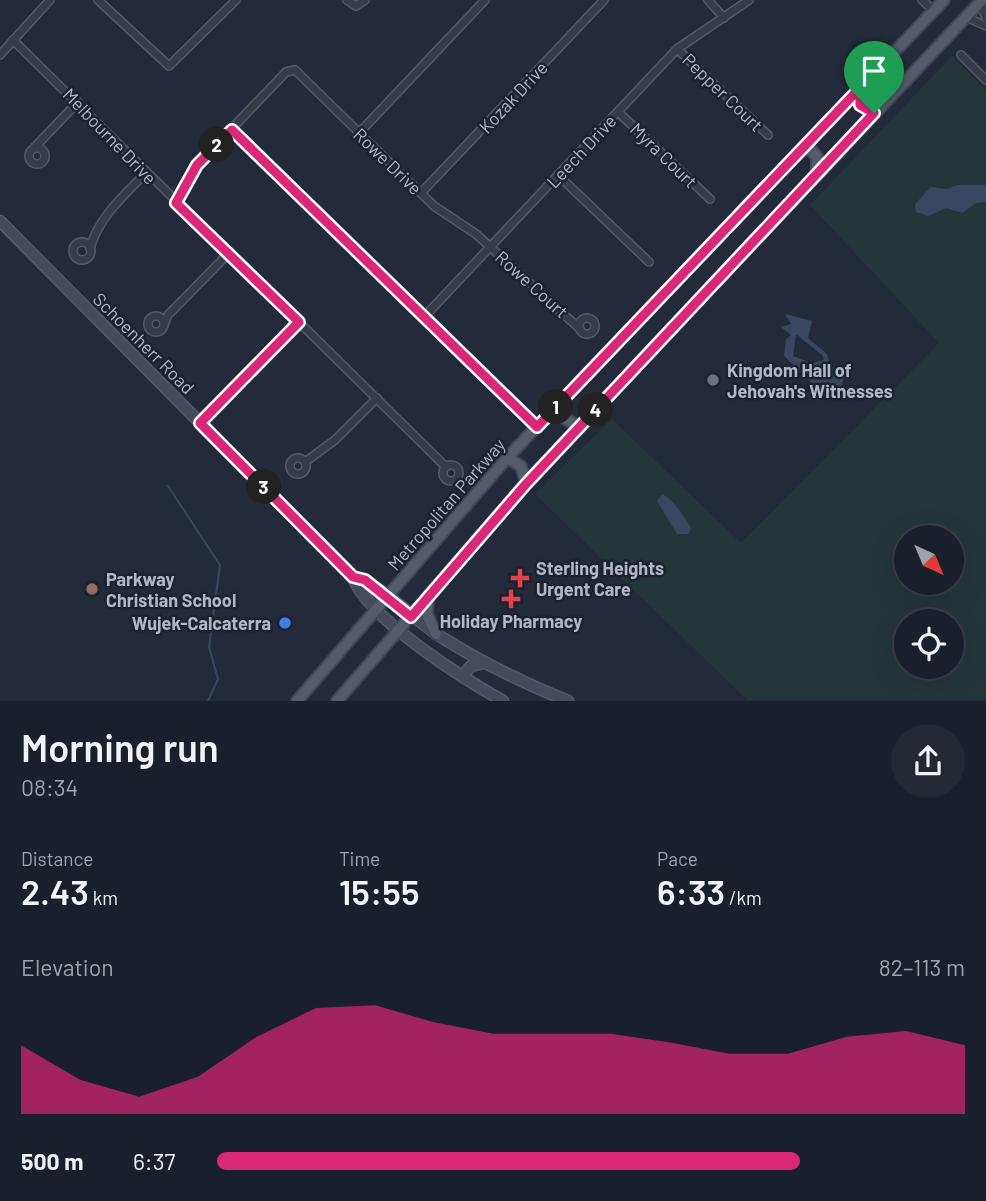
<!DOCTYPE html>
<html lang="en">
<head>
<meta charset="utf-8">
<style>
	body { margin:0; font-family:Barlow,sans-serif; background:#232833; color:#f1f3f6; height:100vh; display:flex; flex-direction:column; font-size:26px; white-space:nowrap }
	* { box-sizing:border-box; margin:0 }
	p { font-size:23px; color:#9fa3a9 }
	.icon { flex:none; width:38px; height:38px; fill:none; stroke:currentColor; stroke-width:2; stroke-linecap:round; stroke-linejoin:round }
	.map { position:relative; height:701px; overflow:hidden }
	.side { display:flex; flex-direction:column; background:#1a202b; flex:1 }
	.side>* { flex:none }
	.needle { width:46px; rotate:136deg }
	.controls { position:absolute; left:894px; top:525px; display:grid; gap:14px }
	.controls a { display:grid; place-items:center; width:70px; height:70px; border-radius:50%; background:#1a202b; box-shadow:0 7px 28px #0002,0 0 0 2px #383e47; font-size:35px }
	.pin { position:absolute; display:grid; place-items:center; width:60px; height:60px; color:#fff; margin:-72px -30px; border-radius:50% 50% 50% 0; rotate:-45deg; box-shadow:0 0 7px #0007 }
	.pin .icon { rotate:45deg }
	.km { position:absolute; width:35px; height:35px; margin:-18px; border-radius:50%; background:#222; color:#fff; font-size:19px; line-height:35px; text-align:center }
	.round { display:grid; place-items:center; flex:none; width:74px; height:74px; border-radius:37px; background:#232833 }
	.summary { display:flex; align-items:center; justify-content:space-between; height:119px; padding:0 21px }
	h1 { font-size:38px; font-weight:600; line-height:52px }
	.stats { display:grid; grid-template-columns:repeat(3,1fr); gap:10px; height:119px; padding:7px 21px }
	.stats div { display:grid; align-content:center }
	.stats b { font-size:35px; font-weight:600 }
	.stats small { font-size:19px; font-weight:400 }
	.stats p { font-size:19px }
	.chart { height:196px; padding:14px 21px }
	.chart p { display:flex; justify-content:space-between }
	.chart svg { width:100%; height:126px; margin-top:7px; fill:#db2777; opacity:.7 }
	ul { padding:0 21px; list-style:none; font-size:23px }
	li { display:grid; grid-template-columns:112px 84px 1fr; align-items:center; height:52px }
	li i { height:18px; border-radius:9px; background:#db2777 }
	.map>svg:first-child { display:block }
	.green { fill:#25363a; fill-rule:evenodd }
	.water { fill:#394762; fill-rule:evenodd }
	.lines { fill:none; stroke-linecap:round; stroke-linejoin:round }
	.stream { stroke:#394762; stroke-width:2 }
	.minor-casing { stroke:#545a67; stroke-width:10 }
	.secondary-casing { stroke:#545a67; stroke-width:13 }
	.primary-casing { stroke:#404652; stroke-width:14 }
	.minor { stroke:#363d49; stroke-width:7 }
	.secondary { stroke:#444b5c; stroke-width:10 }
	.primary { stroke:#545b6a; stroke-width:10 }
	.route-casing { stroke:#fff; stroke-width:14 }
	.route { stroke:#db2777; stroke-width:9 }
	.worship-dot { fill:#6b7280; stroke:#1c222e; stroke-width:2.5 }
	.health-dot { fill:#e0444e; stroke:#1c222e; stroke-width:2.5 }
	.education-dot { fill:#8d6e63; stroke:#1c222e; stroke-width:2.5 }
	.shop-dot { fill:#3f7fe0; stroke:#1c222e; stroke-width:2.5 }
	.labels { text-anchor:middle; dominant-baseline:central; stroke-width:5; stroke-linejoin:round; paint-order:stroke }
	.street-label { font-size:18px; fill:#b1b7c5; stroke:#1c222e }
	.poi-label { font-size:18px; font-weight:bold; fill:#b1b7c5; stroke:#1c222e; text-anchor:start }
</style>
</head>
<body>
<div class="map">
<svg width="986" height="701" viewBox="0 0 986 701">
	<rect width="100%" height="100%" fill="#232a39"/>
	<path class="green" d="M952,56l34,35v609h-239l-212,-206 77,-75 129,124 198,-200 -129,-138zM906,537h46v46h-46zM906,621h46v46h-46z"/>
	<g class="water">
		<path d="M958,185h28v17l-10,1 -14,10 -16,-5 -18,8 -12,-4 -1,-8 16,-17 15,2z"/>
		<path d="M785,314l27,7 -4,17 19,16 3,11 14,12 -3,13 -8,3 -20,-9 -29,-28 2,-17 5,-4 -10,-8 10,-3zM796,334l27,22 1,4 -13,3 -18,-7z"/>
		<path d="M662,494c11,5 24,24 29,35l-3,5h-11l-20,-33z"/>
	</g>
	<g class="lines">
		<path class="stream" d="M168,486l52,79 -11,82 9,32 -10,22"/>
		<defs>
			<g id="minor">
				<path d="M98,0l71,66 67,-66"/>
				<path d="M347,0l9,6 9,-6"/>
				<path d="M708,0l16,18"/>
				<path d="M922,0l12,11"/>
				<path d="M980,2l6,16"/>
				<path d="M966,17l20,9"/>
				<path d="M13,40l433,427"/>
				<path d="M677,49l91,86"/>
				<path d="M0,55l50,-55"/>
				<path d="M961,55l25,25"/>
				<path d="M618,112l92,87"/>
				<path d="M232,130l305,297"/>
				<path d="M359,133l126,-133"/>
				<circle cx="37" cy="156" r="8"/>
				<path d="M33,149l45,-47"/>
				<path d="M558,175l91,87"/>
				<path d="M421,193l183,-193"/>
				<path d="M176,203l21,-38 89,-93 9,-2 139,136 42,28 104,95"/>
				<circle cx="82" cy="251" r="9"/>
				<path d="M90,249c7,-30 35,-55 56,-76"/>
				<circle cx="156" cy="324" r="8"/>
				<path d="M424,317l253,-268 72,-49"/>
				<circle cx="587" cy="326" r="8"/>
				<path d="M164,325l4,-10 60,-61"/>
				<path d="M200,423l99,-101"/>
				<circle cx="298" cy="466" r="8"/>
				<path d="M305,462l30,-22 42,-42"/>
				<circle cx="451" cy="473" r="8"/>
			</g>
			<g id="secondary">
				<path d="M0,221l353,356c15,42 111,102 150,124"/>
				<path d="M353,577c27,6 60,42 85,58 41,26 85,48 130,66"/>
				<path d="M462,676l9,-10 13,-3"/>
			</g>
			<g id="primary">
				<path d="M860,88v17l14,8"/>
				<path d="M803,148l9,3 5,6v17"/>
				<path d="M563,401l-1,16 18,10"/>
				<path d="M507,458l14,8 5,17"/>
				<path d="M428,597l-1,17 9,20"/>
				<path d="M297,701l210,-243 437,-458"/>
				<path d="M337,701l189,-218 456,-483"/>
			</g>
		</defs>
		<use href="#minor" class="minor-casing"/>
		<use href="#secondary" class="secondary-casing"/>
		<use href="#primary" class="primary-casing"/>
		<use href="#minor" class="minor"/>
		<use href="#secondary" class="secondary"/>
		<use href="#primary" class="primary"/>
	</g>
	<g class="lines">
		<defs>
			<path id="route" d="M860,88v17l14,8 -348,371 -115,133 -46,-37 -12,-3 -153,-154 99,-101 -123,-119 21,-38 35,-35 305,297z"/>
		</defs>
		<use href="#route" class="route-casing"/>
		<use href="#route" class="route"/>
	</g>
	<circle class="worship-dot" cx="713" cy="380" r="7"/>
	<g class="health-dot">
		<path d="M516.5 567.5h7v7h7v7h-7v7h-7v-7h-7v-7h7z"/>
		<path d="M507.5 588.5h7v7h7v7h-7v7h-7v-7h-7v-7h7z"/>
	</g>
	<circle class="education-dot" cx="92" cy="589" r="7"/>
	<circle class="shop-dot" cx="285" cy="623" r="7"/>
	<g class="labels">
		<g class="street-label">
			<text transform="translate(723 92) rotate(44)">Pepper Court</text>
			<text transform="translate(513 97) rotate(-47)">Kozak Drive</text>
			<text transform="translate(110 136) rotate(46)">Melbourne Drive</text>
			<text transform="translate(581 151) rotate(-47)">Leech Drive</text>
			<text transform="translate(664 155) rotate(44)">Myra Court</text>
			<text transform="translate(388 161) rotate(44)">Rowe Drive</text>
			<text transform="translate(532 284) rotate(42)">Rowe Court</text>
			<text transform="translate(144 343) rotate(45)">Schoenherr Road</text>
			<text transform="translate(446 504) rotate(-49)">Metropolitan Parkway</text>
		</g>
		<g class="poi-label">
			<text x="727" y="370">Kingdom Hall of<tspan x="727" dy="21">Jehovah's Witnesses</tspan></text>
			<text x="536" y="568">Sterling Heights<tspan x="536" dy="21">Urgent Care</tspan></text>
			<text x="106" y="579">Parkway<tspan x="106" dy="21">Christian School</tspan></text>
			<text x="511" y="621" text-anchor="middle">Holiday Pharmacy</text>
			<text x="271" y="623" text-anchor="end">Wujek-Calcaterra</text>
		</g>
	</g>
</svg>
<div class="controls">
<a><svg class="needle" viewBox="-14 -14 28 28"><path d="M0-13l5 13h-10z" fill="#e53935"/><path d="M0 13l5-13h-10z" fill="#9fa3a9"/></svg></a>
<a><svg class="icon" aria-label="locate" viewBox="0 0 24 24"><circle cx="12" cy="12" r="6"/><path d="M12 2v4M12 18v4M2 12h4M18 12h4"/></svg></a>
</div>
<div class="pin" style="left:874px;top:113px;background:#1e9e55"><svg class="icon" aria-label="arrive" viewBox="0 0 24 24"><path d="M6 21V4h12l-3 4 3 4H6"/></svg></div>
<b class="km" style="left:556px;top:407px">1</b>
<b class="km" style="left:217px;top:145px">2</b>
<b class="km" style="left:264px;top:487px">3</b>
<b class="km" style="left:596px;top:410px">4</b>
</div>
<section class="side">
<div class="summary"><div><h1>Morning run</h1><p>08:34</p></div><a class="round"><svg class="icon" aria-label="share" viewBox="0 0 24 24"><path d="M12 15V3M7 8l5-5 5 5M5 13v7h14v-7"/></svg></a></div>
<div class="stats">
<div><p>Distance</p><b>2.43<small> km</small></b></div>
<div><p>Time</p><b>15:55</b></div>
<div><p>Pace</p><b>6:33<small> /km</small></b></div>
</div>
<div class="chart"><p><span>Elevation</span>82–113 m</p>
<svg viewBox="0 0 160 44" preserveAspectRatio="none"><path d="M0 44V20L10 32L20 38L30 31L40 17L50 7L60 6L70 12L80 16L90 16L100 16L110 19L120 23L130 23L140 17L150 15L160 20V44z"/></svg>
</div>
<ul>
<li><b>500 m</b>6:37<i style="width:78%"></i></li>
</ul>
</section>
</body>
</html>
